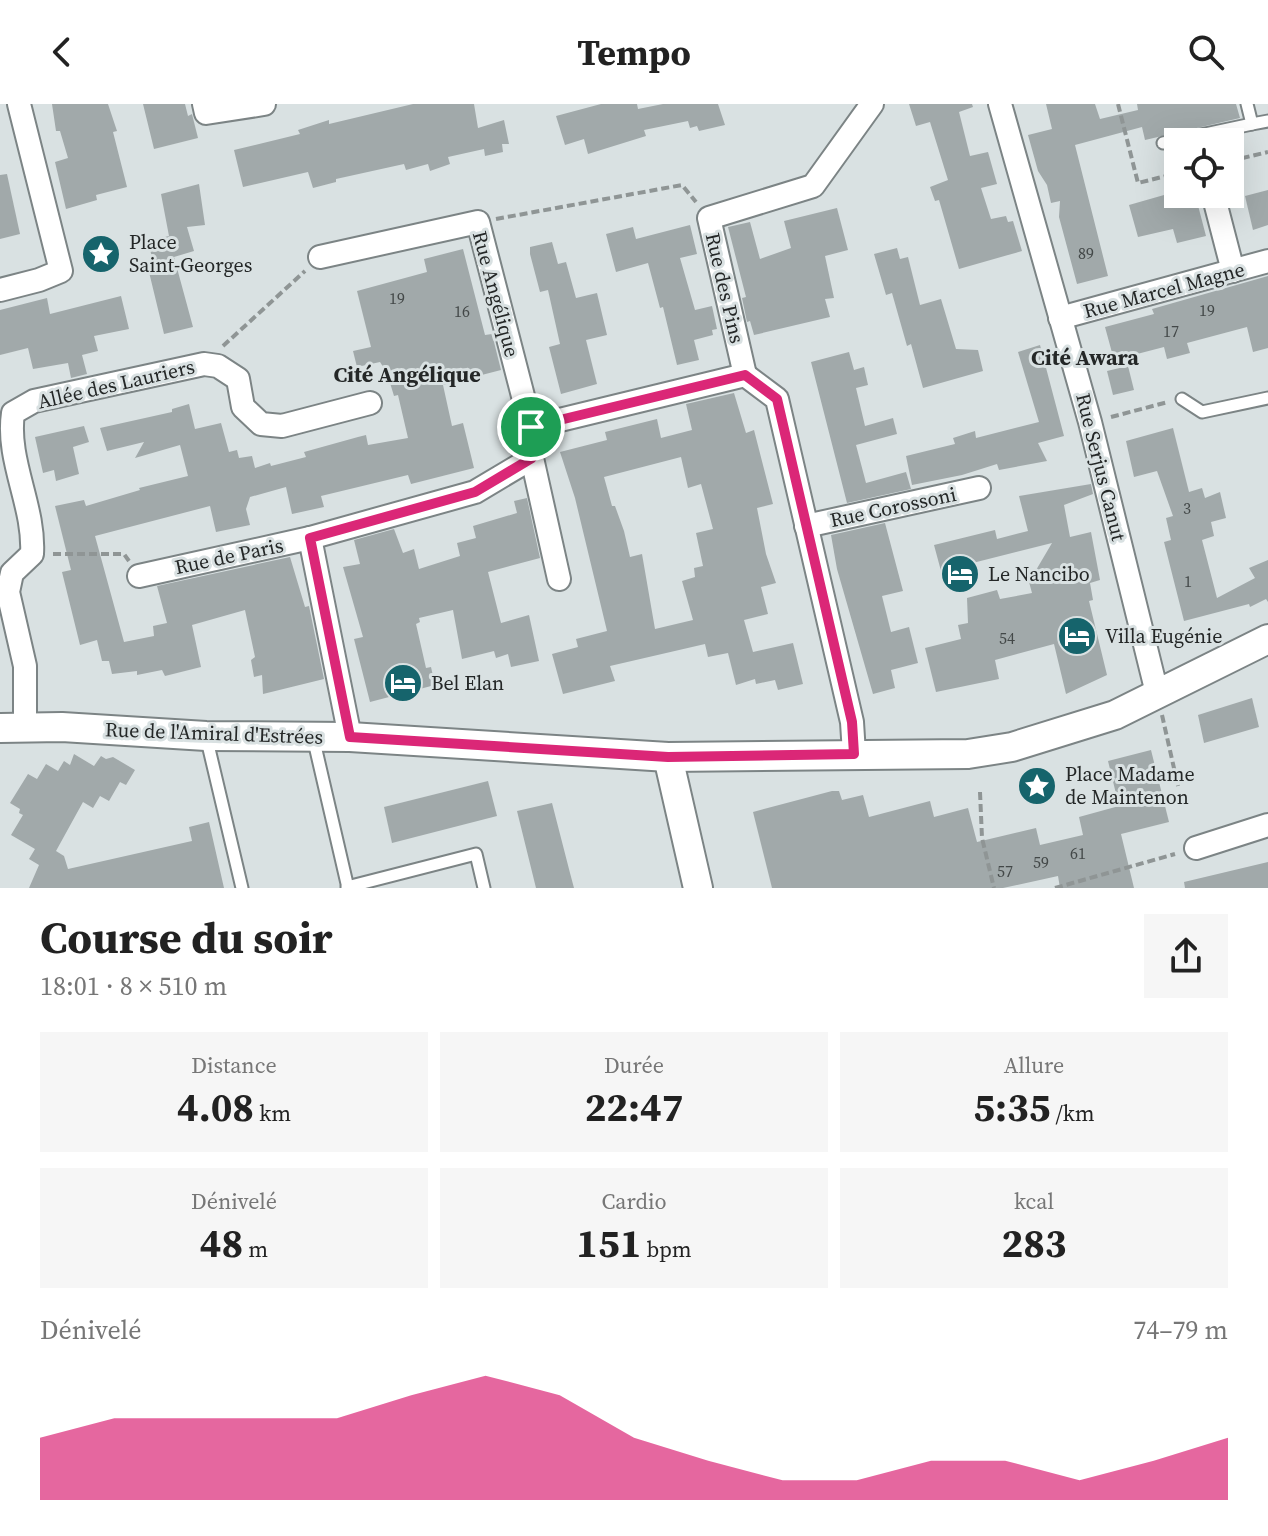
<!DOCTYPE html>
<html lang="fr">
<head>
<meta charset="utf-8">
<style>
	body { margin:0; font-family:"Source Serif 4",serif; background:#f6f6f6; color:#222; height:100vh; display:flex; flex-direction:column; font-size:30px; white-space:nowrap }
	* { box-sizing:border-box; margin:0 }
	p { font-size:26px; color:#767676 }
	.icon { flex:none; width:44px; height:44px; fill:none; stroke:currentColor; stroke-width:2; stroke-linecap:round; stroke-linejoin:round }
	.map { position:relative; height:784px; overflow:hidden }
	.drawer { display:flex; flex-direction:column; background:#fff; flex:1 }
	.drawer>* { flex:none }
	.controls { position:absolute; left:1164px; top:24px; display:grid; gap:16px }
	.controls a { display:grid; place-items:center; width:80px; height:80px; border-radius:0px; background:#fff; box-shadow:0 8px 32px #0002; font-size:40px }
	.pin { position:absolute; display:grid; place-items:center; width:68px; height:68px; color:#fff; margin:-34px; border:4px solid #fff; border-radius:50%; box-shadow:0 2px 8px #0007 }
	.round { display:grid; place-items:center; flex:none; width:84px; height:84px; border-radius:0px; background:#f6f6f6 }
	.summary { display:flex; align-items:center; justify-content:space-between; height:136px; padding:0 40px }
	h1 { font-size:44px; font-weight:700; line-height:60px }
	.figures { display:grid; grid-template-columns:repeat(3,1fr); gap:12px; height:136px; padding:8px 40px }
	.figures div { display:grid; align-content:center; border-radius:0px; background:#f6f6f6; text-align:center }
	.figures b { font-size:40px; font-weight:700 }
	.figures small { font-size:22px; font-weight:400 }
	.figures p { font-size:22px }
	.chart { height:224px; padding:16px 40px }
	.chart p { display:flex; justify-content:space-between }
	.chart svg { width:100%; height:144px; margin-top:8px; fill:#db2777; opacity:.7 }
	header { display:flex; justify-content:space-between; align-items:center; height:104px; padding:0 40px; background:#fff; font-size:36px; font-weight:700 }
	.map>svg:first-child { display:block }
	.building { fill:#a1a9aa; fill-rule:evenodd }
	.lines { fill:none; stroke-linecap:round; stroke-linejoin:round }
	.service-casing { stroke:#7c8485; stroke-width:15 }
	.minor-casing { stroke:#7c8485; stroke-width:26 }
	.tertiary-casing { stroke:#7c8485; stroke-width:32 }
	.path { stroke:#8f9595; stroke-width:4; stroke-dasharray:8 4; stroke-linecap:butt }
	.service { stroke:#fff; stroke-width:11 }
	.minor { stroke:#fff; stroke-width:22 }
	.tertiary { stroke:#fff; stroke-width:28 }
	.route-casing { stroke:#fff; stroke-width:16 }
	.route { stroke:#db2777; stroke-width:10 }
	.labels { text-anchor:middle; dominant-baseline:central; stroke-width:6; stroke-linejoin:round; paint-order:stroke }
	.number-label { font-size:16px; fill:#434848 }
	.poi-label { font-size:20px; fill:#242727; stroke:#d9e1e2; text-anchor:start }
	.street-label { font-size:20px; fill:#242727; stroke:#d9e1e2 }
	.neighbourhood-label { font-size:22px; font-weight:bold; fill:#242727; stroke:#d9e1e2 }
</style>
</head>
<body>
<header><svg class="icon" aria-label="back" viewBox="0 0 24 24"><path d="M15 5l-7 7 7 7"/></svg>Tempo<svg class="icon" aria-label="search" viewBox="0 0 24 24"><circle cx="10" cy="10" r="6"/><path d="M15 15l6 6"/></svg></header>
<div class="map">
<svg width="1268" height="784" viewBox="0 0 1268 784">
	<rect width="100%" height="100%" fill="#d9e1e2"/>
	<g class="building">
		<path d="M52,0h56l9,27 -4,1 14,55 -31,8 1,5 -31,9 -11,-47 13,-4 -8,-27h-4z"/>
		<path d="M143,0h42l3,12 4,-2 6,24 -44,11z"/>
		<path d="M413,0h61l4,24 26,-8 5,24h-7l1,8 -18,4 -1,-7 -36,8 2,7 -20,7 -2,-7 -22,6 -2,-6 -68,15v3l-23,6 -5,-16 -65,15 -9,-37 66,-16 -2,-4 31,-10v4z"/>
		<path d="M601,0h36l1,5 25,-5h55l7,21 -26,6 -2,-5 -7,2 -2,-7 -44,9 2,6 -58,18 -4,-15 -19,6 -9,-29z"/>
		<path d="M909,0h63l1,3 -14,5 11,44 18,-4 9,32 -16,4 10,31 15,-3 2,6 5,-1 9,30 -63,18 -20,-69 -4,1 -5,-14 18,-7 -18,-58 -14,4z"/>
		<path d="M1046,0h49l5,15 38,-9 -1,-6h99l4,14 -95,22 -3,-13 -67,18 33,131 -31,8 -18,-67 1,-16 -9,2 -4,-18 -9,-14 -10,-36 24,-6z"/>
		<path d="M7,70l13,60 -20,5v-64z"/>
		<path d="M199,80l6,41 -18,2 7,24 -20,6 19,70 -29,7 -15,-62 6,-2 -7,-29 21,-5 -8,-42z"/>
		<path d="M1268,86v35l-15,5 -8,-34z"/>
		<path d="M1178,87v3h17l11,42 -29,7 -4,-14 -35,8 -9,-32z"/>
		<path d="M837,104l11,42 -23,6 9,42 -9,1 5,18 -76,18 -4,-14 -3,1 -5,-24 4,-1 -18,-70 22,-5 10,37 31,-11 -7,-27z"/>
		<path d="M690,121l7,29 -17,4 15,52 17,-4 5,23 -5,1 1,5 -19,5 5,20 -22,5 -14,-58 -3,1 -12,-45 -32,9 -10,-38 27,-7 3,12z"/>
		<path d="M552,138l6,22 8,-2 10,36 21,-5 10,42 -21,5 11,44 -36,10 -12,-47 11,-3 -12,-54 -8,2 -10,-38v-7z"/>
		<path d="M897,144l3,11 8,-2 12,48 21,-6 15,50 22,1 5,21 -60,17 -12,-44 -4,2 -15,-53 -6,2 -12,-41z"/>
		<path d="M463,145l22,86 7,-1 9,36 -58,15 9,41 11,-3 11,45 -63,16 -3,-9 -87,21 3,11 -32,7 -6,-27 -36,10 -4,12 4,16 -34,7 -6,-26 -115,30 29,106 30,-6 -1,-10 14,-3 -10,-37 133,-29 15,50 4,-1 15,73 -61,15 -1,-19 -8,2 -3,-17 4,-3 -10,-47 -53,15 9,42 -36,9 -3,-6 -25,5v-4l-25,3 -3,-13h-7l-5,-21 -17,5 -18,-73 9,-2 -16,-64 29,-6 2,6 54,-16 -1,-2 49,-12 -8,-31 -45,13 9,-16 -37,9 -7,-23 72,-16v-3l17,-5 6,25 26,-6 8,29 8,-2 2,8 13,-2 3,12 15,-5 1,3 35,-9 -2,-5 54,-15 8,-2 2,10 40,-7 -10,-43 -4,1 -7,-23 -7,-11 -23,5 -4,-16 18,-4 -14,-56 70,-19 -3,-13z"/>
		<path d="M1268,172v72l-15,4 -6,-25 -60,16 3,10 -23,6 -3,-12 -50,13 -9,-33 49,-13 -2,-5z"/>
		<path d="M121,192l8,33 -35,7 4,15 -16,4 5,19 -16,4 -3,-15 -35,6 -5,-21 -28,7v-45l47,-12 3,16z"/>
		<path d="M1040,241l24,91 -26,7 9,18 -48,9 -2,-6 -35,11 -50,10 -6,-29 49,-12 -2,-6 22,-7 1,7 63,-16 -21,-70z"/>
		<path d="M849,248l5,18 10,-3 4,18 -12,3 9,38 28,-8 4,16 -41,11 10,38 40,-11 5,17 -64,14 -36,-141z"/>
		<path d="M1128,262l6,24 -21,5 -6,-24z"/>
		<path d="M734,289l12,40 8,-3 19,74 -16,4 9,46 10,29 -15,4 7,27 -24,6 9,32 40,-9 10,41 -25,6 -3,-10 -19,4 -1,-5 -19,6 -8,-32 -20,4 -3,-13 -95,22 5,15 -52,13 -11,-40 26,-7 -2,-8 31,-8 -32,-133 -15,-46 47,-12 -2,-8 52,-13 4,19 31,-8 -6,-26zM681,353l7,31 13,-4 12,45 -17,4 7,33 -9,2 1,9 -13,4 11,39 -38,9 -13,-75 -12,3 -6,-26 -9,-25h-3l-8,-29z"/>
		<path d="M84,322l5,16 -16,5 6,27 -23,7 -2,-11 -11,3 -8,-36z"/>
		<path d="M1173,324l16,64 13,-4 3,10 15,-6 6,26 -15,4 3,14 -12,4 15,58 38,-20 -6,-10 19,-8v42l-2,-3 -16,8 -1,-3 -65,17 -20,-79 7,-2 -5,-22 7,-2 -16,-45 -23,6 -8,-36z"/>
		<path d="M1091,380l2,10 -29,11 6,32 21,-5 9,48 -10,3 3,17 -4,1 18,74 -41,19 -12,-50 -59,16 4,19 -63,13 -11,-44 36,-9 -3,-14 10,-2 -1,-25 30,-8 3,9 32,-6 -3,-11 23,-39 -111,28 -7,-26 61,-15 2,9 31,-8 -9,-35z"/>
		<path d="M527,394l13,60 -52,14 13,51 28,-8 10,46 -28,6 -3,-13 -12,4 -2,-7 -32,8 -9,-49 -34,8 1,4 -4,2 10,44 5,-1 4,18 -65,17 -16,-63 9,-2 -20,-70 17,-3 -6,-24 40,-11 9,24 11,-4 5,20 41,-13 -3,-13 19,-5 -3,-12 44,-13 -3,-12z"/>
		<path d="M885,419l18,68 -21,5 9,36 18,-5 9,36 -27,7 4,18 -22,6 -36,-125 -6,-34z"/>
		<path d="M1252,594l7,29 -55,16 -6,-28z"/>
		<path d="M1151,646l18,72 -48,12 13,54h-74l-2,-12 -55,12h-231l-19,-76 79,-21h7l3,9 21,-5 6,22 61,-16 4,16 34,-9 9,34 59,-14 4,17 43,-10 -4,-18 40,-11 -11,-45z"/>
		<path d="M74,650l20,12 7,-10 5,3 7,-2 22,13 -9,15 -6,-3 -11,19 -9,-5 -7,12 -10,-6 -27,49 8,5 4,13 124,-28 -3,-14 20,-5 15,66h-195l10,-23 -10,-6 6,-10 -24,-14 12,-20 -4,-2 1,-4 -10,-6 18,-29 9,5 9,-15 12,7 6,-10 6,4z"/>
		<path d="M488,677l9,35 -105,27 -8,-36z"/>
		<path d="M552,699l18,70 4,15h-38l-19,-77z"/>
		<path d="M1268,758v26h-83l-1,-6z"/>
	</g>
	<g class="lines">
		<defs>
			<g id="service">
				<path d="M1247,0l5,20 16,-3"/>
				<path d="M1163,39l89,-19"/>
				<path d="M1182,295l20,13 66,-14"/>
				<path d="M206,632l36,152"/>
				<path d="M313,633l35,151"/>
				<path d="M347,783l129,-33 8,34"/>
			</g>
			<g id="minor">
				<path d="M204,0l2,9 58,-9"/>
				<path d="M1000,0l90,318 67,271"/>
				<path d="M1213,90l20,77"/>
				<path d="M320,153l158,-35 53,205"/>
				<path d="M0,186l39,-10 22,-9 -42,-167"/>
				<path d="M1060,214l208,-57"/>
				<path d="M745,271l32,24 75,323 2,32"/>
				<path d="M745,271l-36,-157 104,-32 59,-82"/>
				<path d="M532,354l27,121"/>
				<path d="M806,422l173,-38"/>
				<path d="M310,434l40,199"/>
				<path d="M139,472l171,-38 165,-46 57,-34 -1,-31 214,-52"/>
				<path d="M22,624l3,-13v-49l-17,-74 4,-19 20,-19c3,-48 -26,-93 -19,-141l21,-12 170,-37 14,2 20,13 5,28 18,17 21,2 88,-23"/>
				<path d="M1196,744l72,-23"/>
			</g>
			<g id="tertiary">
				<path d="M0,624l62,-1 144,9 144,1 318,20 300,-3 44,-7 103,-32 153,-76"/>
				<path d="M668,653l30,131"/>
			</g>
		</defs>
		<use href="#service" class="service-casing"/>
		<use href="#minor" class="minor-casing"/>
		<use href="#tertiary" class="tertiary-casing"/>
		<g class="path">
			<path d="M1118,0l20,79 40,-10"/>
			<path d="M1230,57l38,-9"/>
			<path d="M496,115l186,-34 14,17"/>
			<path d="M223,242l82,-75"/>
			<path d="M1111,313l57,-15"/>
			<path d="M53,450h71l5,7"/>
			<path d="M1162,611l16,71"/>
			<path d="M980,688l2,46 12,50"/>
			<path d="M1055,784l120,-34"/>
		</g>
		<use href="#service" class="service"/>
		<use href="#minor" class="minor"/>
		<use href="#tertiary" class="tertiary"/>
	</g>
	<g class="lines">
		<defs>
			<path id="route" d="M745,271l32,24 75,323 2,32 -186,3 -318,-20 -40,-199 165,-46 57,-34 -1,-31z"/>
		</defs>
		<use href="#route" class="route-casing"/>
		<use href="#route" class="route"/>
	</g>
	<defs>
		<symbol id="sight-disc" viewBox="-11 -11 22 22"><circle r="9.5" fill="#16646c" stroke="#d9e1e2"/><path d="M0-6L1.8-2.2L6-1.7L2.9 1.2L3.7 5.4L0 3.3L-3.7 5.4L-2.9 1.2L-6-1.7L-1.8-2.2Z" fill="#fff"/></symbol>
		<symbol id="hotel-disc" viewBox="-11 -11 22 22"><circle r="9.5" fill="#16646c" stroke="#d9e1e2"/><path d="M-6-4.5h1.5V1H6V5H4.5V3h-9V5H-6ZM-4 0a1.8 1.8 0 1 1 3.6 0ZM.5 0V-2.5h3Q6-2.5 6 0Z" fill="#fff"/></symbol>
	</defs>
	<g fill-rule="evenodd">
		<use href="#sight-disc" x="79" y="128" width="44" height="44"/>
		<use href="#hotel-disc" x="938" y="448" width="44" height="44"/>
		<use href="#hotel-disc" x="1055" y="510" width="44" height="44"/>
		<use href="#hotel-disc" x="381" y="557" width="44" height="44"/>
		<use href="#sight-disc" x="1015" y="660" width="44" height="44"/>
	</g>
	<g class="labels">
		<g class="number-label">
			<text x="1086" y="149">89</text>
			<text x="397" y="194">19</text>
			<text x="1207" y="206">19</text>
			<text x="462" y="207">16</text>
			<text x="1171" y="227">17</text>
			<text x="1187" y="404">3</text>
			<text x="1188" y="477">1</text>
			<text x="1007" y="534">54</text>
			<text x="1078" y="749">61</text>
			<text x="1041" y="758">59</text>
			<text x="1005" y="767">57</text>
		</g>
		<g class="poi-label">
			<text x="129" y="138">Place<tspan x="129" dy="23">Saint-Georges</tspan></text>
			<text x="988" y="470">Le Nancibo</text>
			<text x="1105" y="532">Villa Eugénie</text>
			<text x="431" y="579">Bel Elan</text>
			<text x="1065" y="670">Place Madame<tspan x="1065" dy="23">de Maintenon</tspan></text>
		</g>
		<g class="street-label">
			<text transform="translate(725 184) rotate(77)">Rue des Pins</text>
			<text transform="translate(1164 186) rotate(-15)">Rue Marcel Magne</text>
			<text transform="translate(496 190) rotate(75)">Rue Angélique</text>
			<text transform="translate(116 280) rotate(-13)">Allée des Lauriers</text>
			<text transform="translate(1101 363) rotate(76)">Rue Serjus Canut</text>
			<text transform="translate(893 403) rotate(-12)">Rue Corossoni</text>
			<text transform="translate(229 452) rotate(-12)">Rue de Paris</text>
			<text transform="translate(214 629) rotate(2)">Rue de l'Amiral d'Estrées</text>
		</g>
		<g class="neighbourhood-label">
			<text x="1085" y="253">Cité Awara</text>
			<text x="407" y="270">Cité Angélique</text>
		</g>
	</g>
</svg>
<div class="controls">
<a><svg class="icon" aria-label="locate" viewBox="0 0 24 24"><circle cx="12" cy="12" r="6"/><path d="M12 2v4M12 18v4M2 12h4M18 12h4"/></svg></a>
</div>
<div class="pin" style="left:531px;top:323px;background:#1e9e55"><svg class="icon" aria-label="arrive" viewBox="0 0 24 24"><path d="M6 21V4h12l-3 4 3 4H6"/></svg></div>
</div>
<section class="drawer">
<div class="summary"><div><h1>Course du soir</h1><p>18:01 · 8 × 510 m</p></div><a class="round"><svg class="icon" aria-label="share" viewBox="0 0 24 24"><path d="M12 15V3M7 8l5-5 5 5M5 13v7h14v-7"/></svg></a></div>
<div class="figures">
<div><p>Distance</p><b>4.08<small> km</small></b></div>
<div><p>Durée</p><b>22:47</b></div>
<div><p>Allure</p><b>5:35<small> /km</small></b></div>
</div>
<div class="figures">
<div><p>Dénivelé</p><b>48<small> m</small></b></div>
<div><p>Cardio</p><b>151<small> bpm</small></b></div>
<div><p>kcal</p><b>283</b></div>
</div>
<div class="chart"><p><span>Dénivelé</span>74–79 m</p>
<svg viewBox="0 0 160 44" preserveAspectRatio="none"><path d="M0 44V25L10 19L20 19L30 19L40 19L50 12L60 6L70 12L80 25L90 32L100 38L110 38L120 32L130 32L140 38L150 32L160 25V44z"/></svg>
</div>
</section>
</body>
</html>
